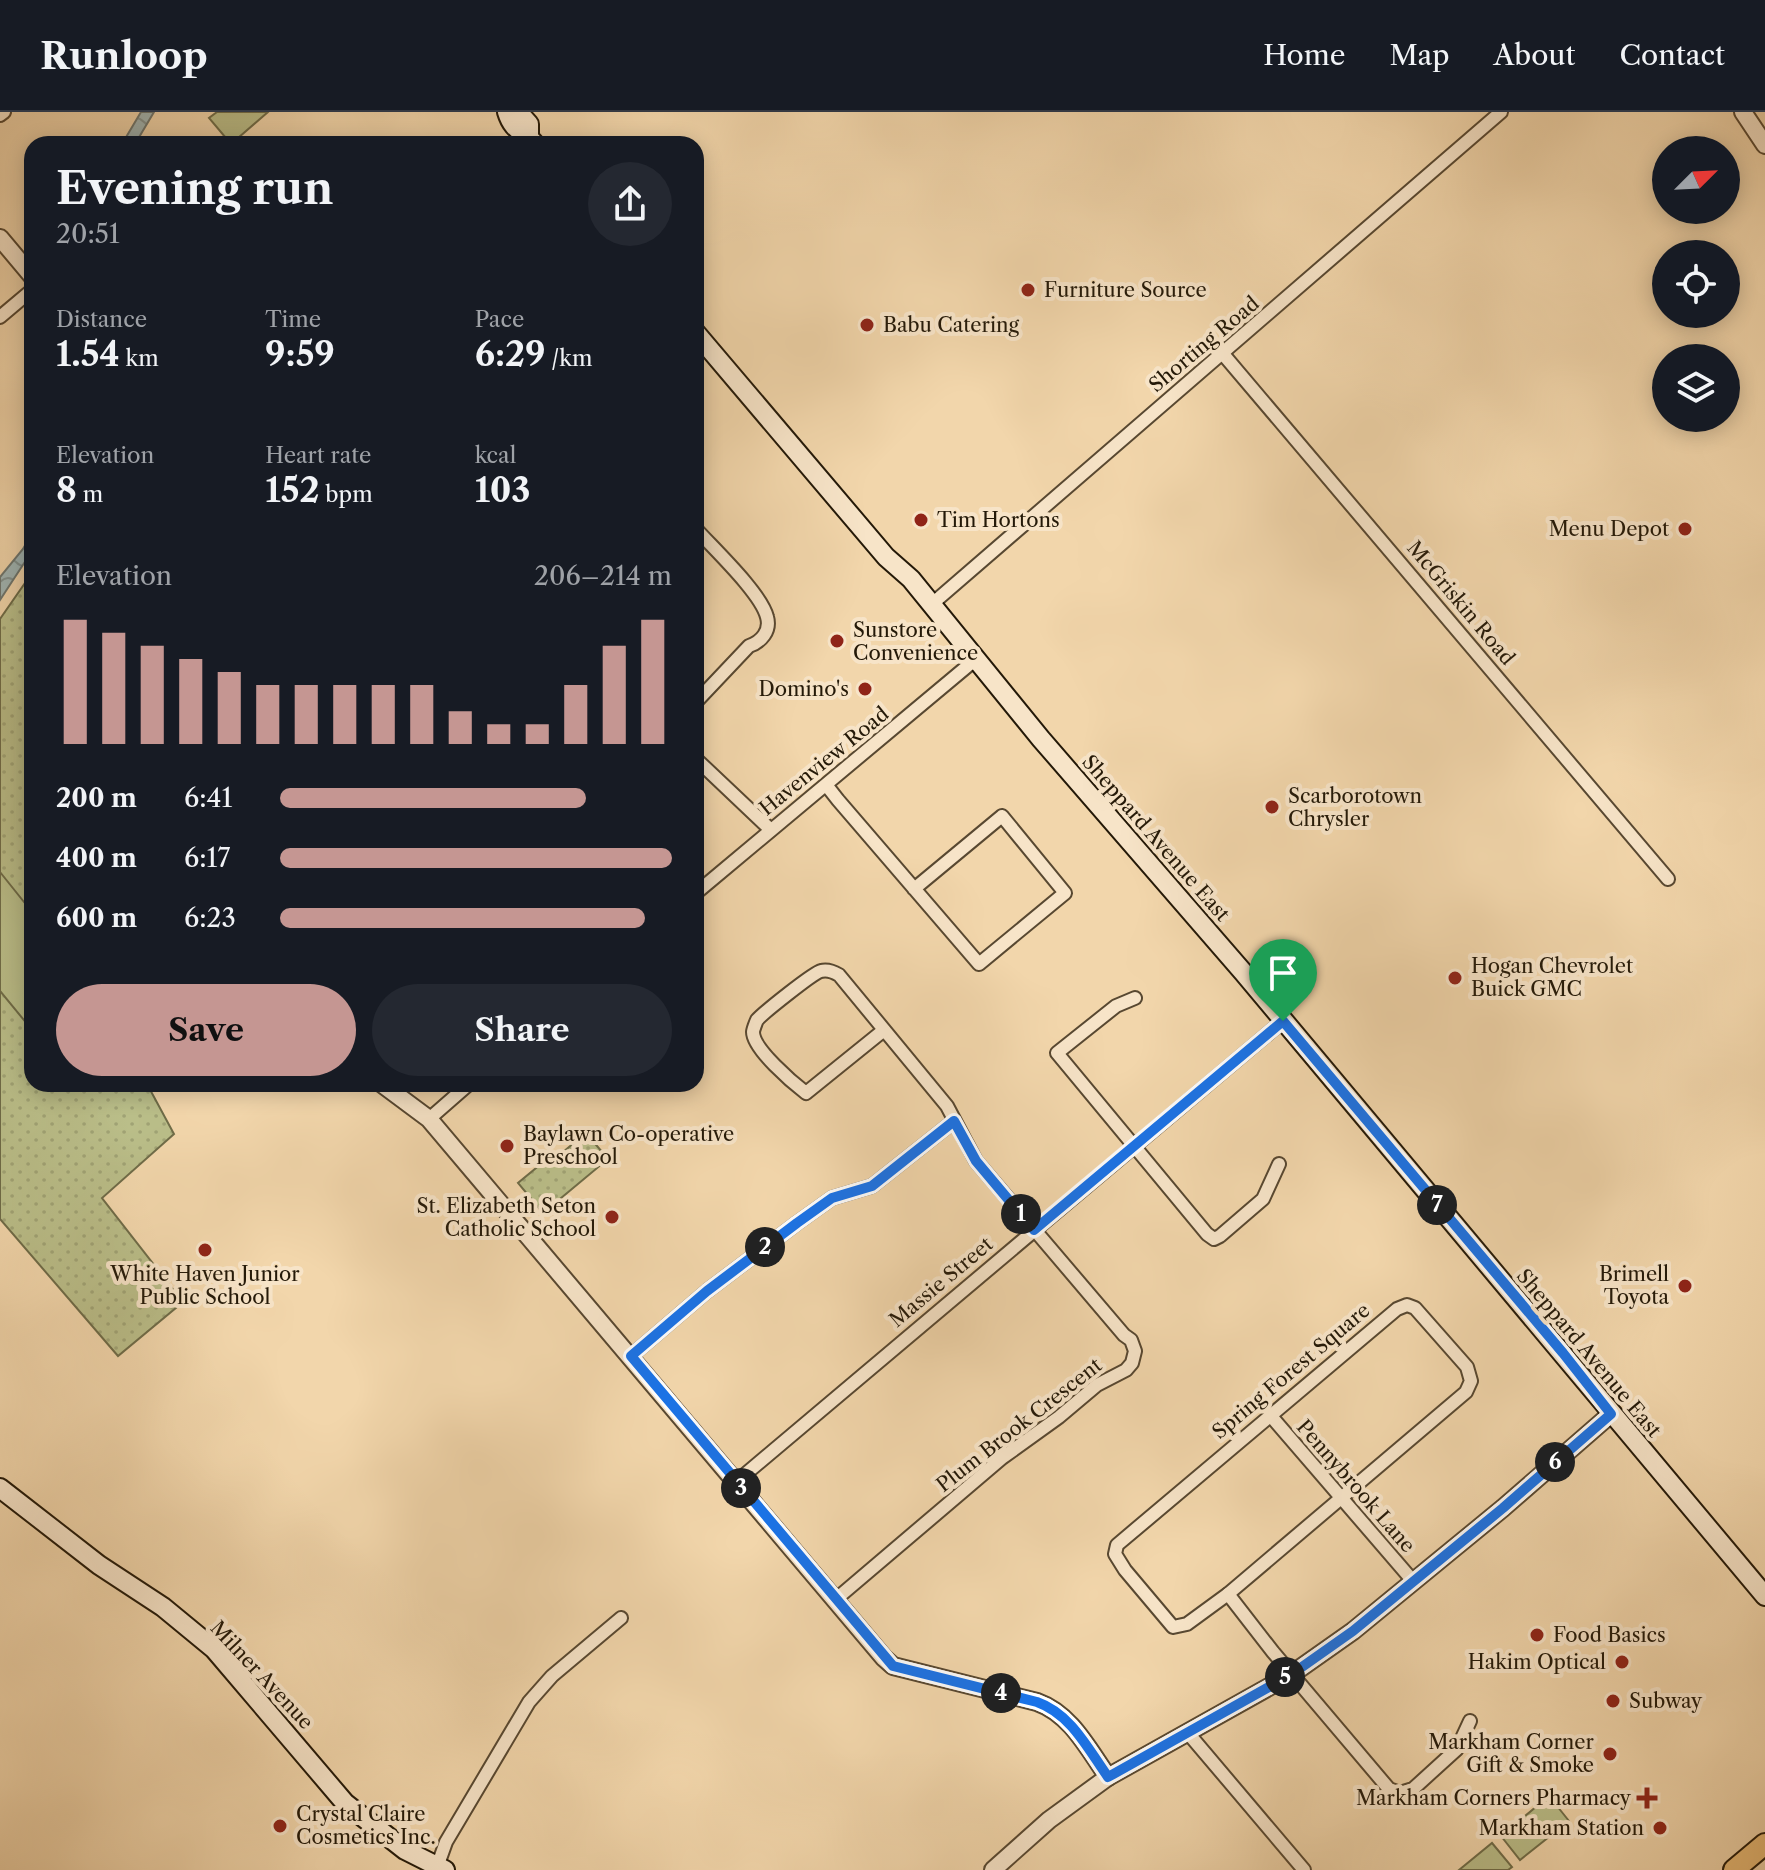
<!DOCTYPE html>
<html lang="en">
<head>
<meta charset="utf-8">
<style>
	body { margin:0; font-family:"Libre Caslon Text",serif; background:#242831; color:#f1f3f6; height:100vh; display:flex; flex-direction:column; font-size:30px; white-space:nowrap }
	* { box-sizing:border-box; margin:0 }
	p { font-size:26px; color:#9ea1a6 }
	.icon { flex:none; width:44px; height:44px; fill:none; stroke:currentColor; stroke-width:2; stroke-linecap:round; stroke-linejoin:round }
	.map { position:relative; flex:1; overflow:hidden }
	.drawer { position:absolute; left:24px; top:24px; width:680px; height:956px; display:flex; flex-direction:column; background:#171b24; border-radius:24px; box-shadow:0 4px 20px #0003 }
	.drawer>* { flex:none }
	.needle { width:52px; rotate:66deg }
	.tools { position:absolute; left:1652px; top:24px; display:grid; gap:16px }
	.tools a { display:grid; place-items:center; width:88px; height:88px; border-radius:50%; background:#171b24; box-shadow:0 4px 20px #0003; font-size:40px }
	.pin { position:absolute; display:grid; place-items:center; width:68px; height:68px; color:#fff; margin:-82px -34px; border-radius:50% 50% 50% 0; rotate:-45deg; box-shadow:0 0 8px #0007 }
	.pin .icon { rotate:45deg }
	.km { position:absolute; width:40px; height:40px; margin:-20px; border-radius:50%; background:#222; color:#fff; font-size:22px; line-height:40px; text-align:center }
	.round { display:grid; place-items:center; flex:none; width:84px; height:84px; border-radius:42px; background:#242831 }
	.summary { display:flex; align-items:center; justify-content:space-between; height:136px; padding:0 32px }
	h1 { font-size:44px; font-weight:700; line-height:60px }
	.figures { display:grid; grid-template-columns:repeat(3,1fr); gap:12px; height:136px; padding:8px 32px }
	.figures div { display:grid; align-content:center }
	.figures b { font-size:34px; font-weight:700 }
	.figures small { font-size:22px; font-weight:400 }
	.figures p { font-size:22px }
	.chart { height:224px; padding:16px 32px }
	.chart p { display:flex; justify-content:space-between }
	.chart svg { width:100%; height:144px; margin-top:8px; stroke:#c59692; stroke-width:6 }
	.action { display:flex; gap:16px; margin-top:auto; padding:16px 32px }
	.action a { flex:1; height:92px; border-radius:48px; background:#c59692; color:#111; font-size:32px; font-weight:700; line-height:92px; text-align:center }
	.action a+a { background:#242831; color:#f1f3f6 }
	ul { padding:0 32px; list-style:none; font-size:26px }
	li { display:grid; grid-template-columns:128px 96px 1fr; align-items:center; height:60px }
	li i { height:20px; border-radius:10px; background:#c59692 }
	header { display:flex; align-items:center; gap:48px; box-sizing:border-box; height:112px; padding:0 40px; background:#171b24; border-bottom:2px solid #363941 }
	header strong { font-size:38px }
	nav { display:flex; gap:44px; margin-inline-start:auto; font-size:28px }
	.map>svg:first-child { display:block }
	.grass { fill:url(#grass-dots); stroke:#6f6c48; stroke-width:2 }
	.garden { fill:#babe89; stroke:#6f6c48; stroke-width:2 }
	.water { fill:url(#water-waves); stroke:#6e7770; stroke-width:2 }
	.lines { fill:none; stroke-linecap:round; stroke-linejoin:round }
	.minor-casing { stroke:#584831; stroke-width:16 }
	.tertiary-casing { stroke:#584831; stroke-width:20 }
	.secondary-casing { stroke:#241908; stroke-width:22 }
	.primary-casing { stroke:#241908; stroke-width:24 }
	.minor { stroke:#f7e4c8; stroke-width:12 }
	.tertiary { stroke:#f7e4c8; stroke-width:16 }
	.secondary { stroke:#f7e4c8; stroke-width:18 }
	.primary { stroke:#e9bb76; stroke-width:20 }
	.route-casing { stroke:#fff; stroke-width:16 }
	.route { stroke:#1a73e8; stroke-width:10 }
	.poi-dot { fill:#8f2418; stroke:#f7e4c8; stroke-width:3 }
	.labels { text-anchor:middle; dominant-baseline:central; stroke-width:8; stroke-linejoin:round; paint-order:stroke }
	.poi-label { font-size:20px; fill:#241908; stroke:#f7e4c8; text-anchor:start }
	.street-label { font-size:20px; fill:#241908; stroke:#f7e4c8 }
</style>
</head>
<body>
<header>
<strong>Runloop</strong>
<nav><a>Home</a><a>Map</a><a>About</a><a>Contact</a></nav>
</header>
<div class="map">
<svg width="1765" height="1758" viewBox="0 0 1765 1758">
	<defs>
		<pattern id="grass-dots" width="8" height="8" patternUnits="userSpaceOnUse" patternTransform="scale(2)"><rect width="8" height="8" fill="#babe89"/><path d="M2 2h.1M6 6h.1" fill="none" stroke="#a0a375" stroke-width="1.8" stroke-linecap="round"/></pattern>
		<pattern id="water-waves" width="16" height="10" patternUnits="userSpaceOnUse" patternTransform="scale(2)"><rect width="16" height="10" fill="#a0b6b5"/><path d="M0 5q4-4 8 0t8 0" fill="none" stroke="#829391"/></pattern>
	</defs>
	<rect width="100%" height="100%" fill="#f2d6ab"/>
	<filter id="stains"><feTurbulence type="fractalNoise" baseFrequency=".0025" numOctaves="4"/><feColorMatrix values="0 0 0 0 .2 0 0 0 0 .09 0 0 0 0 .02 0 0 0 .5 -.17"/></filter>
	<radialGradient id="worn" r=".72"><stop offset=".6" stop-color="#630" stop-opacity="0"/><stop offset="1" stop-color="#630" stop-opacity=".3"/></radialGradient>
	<g class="grass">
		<path d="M32,461v511h115l27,50 -72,64 81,104 -65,54 -118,-137v-600z"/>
		<path d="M586,1021l22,26 -65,54 -25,-30 35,-29 4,3z"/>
	</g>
	<g class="garden">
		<path d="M217,0h51l-37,32 -22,-26z"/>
		<path d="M0,760l32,40v110l-4,3 -28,-34z"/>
		<path d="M1549,1684l20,25 -49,39 -19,-24z"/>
		<path d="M1492,1731l20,24 -4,3h-49z"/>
	</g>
	<g class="water">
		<path d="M141,0h13l-19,32h-13z"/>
		<path d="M32,421v18l-32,49v-23l23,-28z"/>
	</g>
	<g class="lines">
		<defs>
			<g id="minor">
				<path d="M0,3l4,-3"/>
				<path d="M0,205l32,-27"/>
				<path d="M1223,242l445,525"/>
				<path d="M696,417c18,20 65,64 71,88 4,14 -6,25 -18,29l-53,56"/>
				<path d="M932,492l569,-492"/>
				<path d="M696,647l75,71"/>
				<path d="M827,674l11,14 141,164 86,-71 -63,-77 -88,73"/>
				<path d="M696,781l280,-234"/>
				<path d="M1135,886l-19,8 -59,47 150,181 7,5 6,-3 43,-37 16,-35"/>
				<path d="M429,1007l40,-35"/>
				<path d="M1407,1193l8,3 52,59 4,14 -5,11 -238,202 -41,30 -14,3 -48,-57 -10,-16 2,-9 280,-236z"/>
				<path d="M631,1244l76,-65 90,-68 35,-25 40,-12 82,-65"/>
				<path d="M1270,1303l143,166"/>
				<path d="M736,1370l547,-461"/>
				<path d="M1228,1482l45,58 116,137 11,4 13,-4 44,-40 13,-28"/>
				<path d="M835,1488l167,-142 57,-41 38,-32 29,-15 6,-7 3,-12 -4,-11 -7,-5 -148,-174 -29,-55 -108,-131c-5,-3 -11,-6 -18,-4 -8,2 -58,42 -64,49 -1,2 -4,10 -4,12 0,17 40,51 53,61l78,-63"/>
				<path d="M1188,1621l116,137"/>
				<path d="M436,1758l10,-28 83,-140 23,-26 69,-58"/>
			</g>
			<g id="tertiary">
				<path d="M1743,0l22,33"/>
				<path d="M0,126l32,38"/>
				<path d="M382,972l47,35 455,539 9,8 144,36c34,12 51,47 71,75"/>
				<path d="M993,1758l56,-50 59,-43 184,-103 61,-43 150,-123 108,-94"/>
			</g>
			<g id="secondary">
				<path d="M507,0c6,20 17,19 28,32"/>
				<path d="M511,0l9,2 9,10v14"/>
				<path d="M696,221l190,224 25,22 130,160 202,233 522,624"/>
				<path d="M0,1376l99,77 64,42 51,42 131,154 60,47 40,20"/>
			</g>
			<path id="primary" d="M1734,1758l31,-26"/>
		</defs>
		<use href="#minor" class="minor-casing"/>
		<use href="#tertiary" class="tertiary-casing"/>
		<use href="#secondary" class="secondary-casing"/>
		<use href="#primary" class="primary-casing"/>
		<use href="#minor" class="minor"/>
		<use href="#tertiary" class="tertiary"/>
		<use href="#secondary" class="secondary"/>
		<use href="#primary" class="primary"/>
	</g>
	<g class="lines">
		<defs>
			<path id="route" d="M1283,909l280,332 48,61 -108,94 -150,123 -61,43 -184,103c-20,-28 -37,-63 -71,-75l-144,-36 -262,-310 76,-65 90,-68 35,-25 40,-12 82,-65 22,40 58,69z"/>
		</defs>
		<use href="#route" class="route-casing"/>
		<use href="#route" class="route"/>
	</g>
	<g class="poi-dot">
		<circle cx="1028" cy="178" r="8"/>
		<circle cx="867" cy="213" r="8"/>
		<circle cx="921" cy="408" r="8"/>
		<circle cx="1685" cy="417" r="8"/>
		<circle cx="837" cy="529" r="8"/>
		<circle cx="865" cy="577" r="8"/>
		<circle cx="1272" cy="695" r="8"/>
		<circle cx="1455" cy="866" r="8"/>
		<circle cx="507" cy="1034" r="8"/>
		<circle cx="612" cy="1105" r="8"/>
		<circle cx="205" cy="1138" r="8"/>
		<circle cx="1685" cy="1174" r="8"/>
		<circle cx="1537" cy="1523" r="8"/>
		<circle cx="1622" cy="1550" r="8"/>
		<circle cx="1613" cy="1589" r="8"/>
		<circle cx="1610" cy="1642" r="8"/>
		<path d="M1643 1674h8v8h8v8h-8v8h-8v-8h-8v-8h8z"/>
		<circle cx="280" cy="1714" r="8"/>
		<circle cx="1660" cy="1716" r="8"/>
	</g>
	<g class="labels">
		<g class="poi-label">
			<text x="1044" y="178">Furniture Source</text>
			<text x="883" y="213">Babu Catering</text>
			<text x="937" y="408">Tim Hortons</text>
			<text x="1669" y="417" text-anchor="end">Menu Depot</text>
			<text x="853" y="518">Sunstore<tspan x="853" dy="23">Convenience</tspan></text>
			<text x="849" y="577" text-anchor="end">Domino's</text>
			<text x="1288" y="684">Scarborotown<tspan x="1288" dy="23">Chrysler</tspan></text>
			<text x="1471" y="854">Hogan Chevrolet<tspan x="1471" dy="23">Buick GMC</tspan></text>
			<text x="523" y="1022">Baylawn Co-operative<tspan x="523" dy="23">Preschool</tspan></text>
			<text x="596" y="1094" text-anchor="end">St. Elizabeth Seton<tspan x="596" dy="23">Catholic School</tspan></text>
			<text x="205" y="1162" text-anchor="middle">White Haven Junior<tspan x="205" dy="23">Public School</tspan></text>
			<text x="1669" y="1162" text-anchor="end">Brimell<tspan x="1669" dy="23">Toyota</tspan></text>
			<text x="1553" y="1523">Food Basics</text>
			<text x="1606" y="1550" text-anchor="end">Hakim Optical</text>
			<text x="1629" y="1589">Subway</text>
			<text x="1594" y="1630" text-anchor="end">Markham Corner<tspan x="1594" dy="23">Gift &amp; Smoke</tspan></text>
			<text x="1631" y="1686" text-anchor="end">Markham Corners Pharmacy</text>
			<text x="296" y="1702">Crystal Claire<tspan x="296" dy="23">Cosmetics Inc.</tspan></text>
			<text x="1644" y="1716" text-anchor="end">Markham Station</text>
		</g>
		<g class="street-label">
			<text transform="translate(1204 232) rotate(-40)">Shorting Road</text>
			<text transform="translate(1461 491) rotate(50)">McGriskin Road</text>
			<text transform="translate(824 649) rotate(-39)">Havenview Road</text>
			<text transform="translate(1156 726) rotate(49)">Sheppard Avenue East</text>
			<text transform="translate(941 1170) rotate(-40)">Massie Street</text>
			<text transform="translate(1589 1241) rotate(50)">Sheppard Avenue East</text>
			<text transform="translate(1291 1259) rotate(-40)">Spring Forest Square</text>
			<text transform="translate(1019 1313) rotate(-38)">Plum Brook Crescent</text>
			<text transform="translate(1356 1374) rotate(49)">Pennybrook Lane</text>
			<text transform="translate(262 1563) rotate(47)">Milner Avenue</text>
		</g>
	</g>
	<rect width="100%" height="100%" filter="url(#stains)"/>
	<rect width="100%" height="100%" fill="url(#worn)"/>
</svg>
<div class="tools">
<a><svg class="needle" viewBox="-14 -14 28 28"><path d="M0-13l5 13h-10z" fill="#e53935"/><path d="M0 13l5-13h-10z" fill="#9ea1a6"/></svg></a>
<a><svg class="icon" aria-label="locate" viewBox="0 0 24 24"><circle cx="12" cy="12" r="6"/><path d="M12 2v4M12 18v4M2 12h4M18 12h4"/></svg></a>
<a><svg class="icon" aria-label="layers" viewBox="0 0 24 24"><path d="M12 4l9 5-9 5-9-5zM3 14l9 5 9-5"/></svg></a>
</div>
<div class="pin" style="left:1283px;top:909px;background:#1e9e55"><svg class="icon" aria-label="arrive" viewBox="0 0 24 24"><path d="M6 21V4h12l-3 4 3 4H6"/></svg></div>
<b class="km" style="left:1021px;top:1102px">1</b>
<b class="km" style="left:765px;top:1135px">2</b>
<b class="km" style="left:741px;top:1376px">3</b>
<b class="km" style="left:1001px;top:1581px">4</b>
<b class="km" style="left:1285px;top:1565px">5</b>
<b class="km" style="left:1555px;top:1350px">6</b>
<b class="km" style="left:1437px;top:1093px">7</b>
<section class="drawer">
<div class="summary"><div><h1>Evening run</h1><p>20:51</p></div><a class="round"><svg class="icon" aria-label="share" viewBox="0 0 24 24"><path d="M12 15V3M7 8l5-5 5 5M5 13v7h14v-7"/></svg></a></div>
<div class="figures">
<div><p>Distance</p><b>1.54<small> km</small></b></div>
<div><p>Time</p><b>9:59</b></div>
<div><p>Pace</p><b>6:29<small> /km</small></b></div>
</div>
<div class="figures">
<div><p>Elevation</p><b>8<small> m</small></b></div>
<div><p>Heart rate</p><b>152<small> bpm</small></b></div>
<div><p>kcal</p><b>103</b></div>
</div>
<div class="chart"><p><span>Elevation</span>206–214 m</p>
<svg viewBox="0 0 160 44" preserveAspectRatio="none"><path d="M5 44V6M15 44V10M25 44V14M35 44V18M45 44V22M55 44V26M65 44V26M75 44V26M85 44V26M95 44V26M105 44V34M115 44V38M125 44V38M135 44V26M145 44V14M155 44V6"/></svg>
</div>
<ul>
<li><b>200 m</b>6:41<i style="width:78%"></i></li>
<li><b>400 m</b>6:17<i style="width:100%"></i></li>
<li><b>600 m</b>6:23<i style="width:93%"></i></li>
</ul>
<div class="action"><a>Save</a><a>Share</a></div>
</section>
</div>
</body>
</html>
